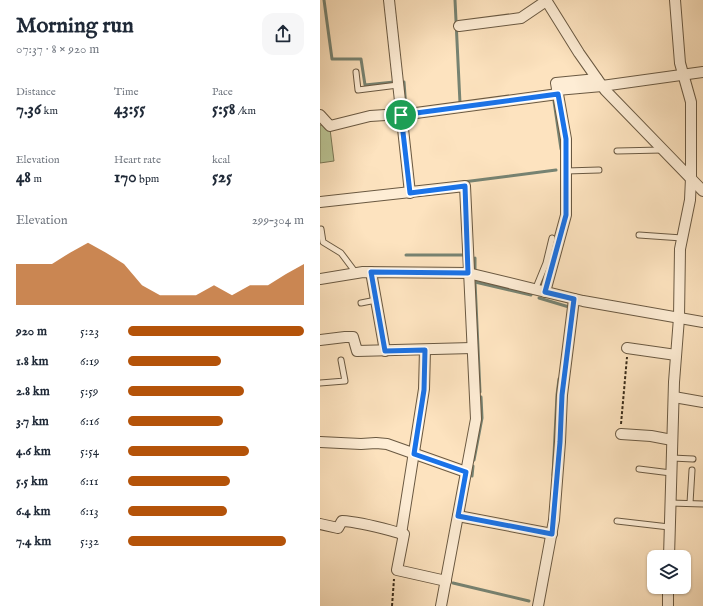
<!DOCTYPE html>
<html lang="en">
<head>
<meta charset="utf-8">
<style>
	body { margin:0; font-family:"IM FELL English",serif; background:#f6f6f7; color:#1f2937; height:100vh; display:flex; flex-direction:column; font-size:15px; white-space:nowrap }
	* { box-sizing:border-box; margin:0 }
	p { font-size:13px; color:#747a83 }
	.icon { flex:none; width:22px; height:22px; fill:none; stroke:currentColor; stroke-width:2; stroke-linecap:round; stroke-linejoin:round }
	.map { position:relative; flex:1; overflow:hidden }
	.drawer { display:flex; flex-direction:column; background:#fff; width:320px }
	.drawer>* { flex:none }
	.fabs { position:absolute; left:327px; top:550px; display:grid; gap:8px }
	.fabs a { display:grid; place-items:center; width:44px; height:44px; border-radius:8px; background:#fff; box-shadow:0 1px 3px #0004; font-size:20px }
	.pin { position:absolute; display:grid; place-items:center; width:34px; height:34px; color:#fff; margin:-17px; border:2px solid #fff; border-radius:50%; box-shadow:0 1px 4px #0007 }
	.round { display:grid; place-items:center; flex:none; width:42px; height:42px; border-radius:12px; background:#f6f6f7 }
	.head { display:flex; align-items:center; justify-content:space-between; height:68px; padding:0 16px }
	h1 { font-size:22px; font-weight:700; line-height:30px }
	.stats { display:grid; grid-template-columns:repeat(3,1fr); gap:6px; height:68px; padding:4px 16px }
	.stats div { display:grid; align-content:center }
	.stats b { font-size:17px; font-weight:700 }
	.stats small { font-size:11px; font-weight:400 }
	.stats p { font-size:11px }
	.chart { height:112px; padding:8px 16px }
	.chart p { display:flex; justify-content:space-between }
	.chart svg { width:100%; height:72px; margin-top:4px; fill:#b45309; opacity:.7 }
	ul { padding:0 16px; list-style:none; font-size:13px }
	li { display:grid; grid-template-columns:64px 48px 1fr; align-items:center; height:30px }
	li i { height:10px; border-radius:5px; background:#b45309 }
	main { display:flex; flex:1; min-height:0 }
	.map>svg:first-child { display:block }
	.green { fill:#bbc595; stroke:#7a7857 }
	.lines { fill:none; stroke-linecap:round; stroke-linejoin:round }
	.stream { stroke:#778372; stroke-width:3 }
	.lane-casing { stroke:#6a5942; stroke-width:7 }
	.street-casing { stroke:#6a5942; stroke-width:12 }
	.path { stroke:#392b19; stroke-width:2; stroke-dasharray:3 2; stroke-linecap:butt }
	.lane { stroke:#feedd5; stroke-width:5 }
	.street { stroke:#feedd5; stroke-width:10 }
	.route-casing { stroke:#fff; stroke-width:8 }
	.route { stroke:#1a73e8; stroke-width:5 }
</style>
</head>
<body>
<main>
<section class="drawer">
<div class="head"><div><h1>Morning run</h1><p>07:37 · 8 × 920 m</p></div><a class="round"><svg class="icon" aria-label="share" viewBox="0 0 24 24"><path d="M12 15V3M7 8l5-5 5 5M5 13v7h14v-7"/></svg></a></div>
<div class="stats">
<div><p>Distance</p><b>7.36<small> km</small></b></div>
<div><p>Time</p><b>43:55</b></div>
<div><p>Pace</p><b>5:58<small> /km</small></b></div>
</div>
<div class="stats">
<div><p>Elevation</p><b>48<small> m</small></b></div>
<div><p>Heart rate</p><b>170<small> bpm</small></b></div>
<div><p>kcal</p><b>525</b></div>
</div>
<div class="chart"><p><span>Elevation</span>299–304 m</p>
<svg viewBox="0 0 160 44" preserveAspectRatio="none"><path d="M0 44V19L10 19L20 19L30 12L40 6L50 12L60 19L70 32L80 38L90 38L100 38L110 32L120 38L130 32L140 32L150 25L160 19V44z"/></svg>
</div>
<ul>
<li><b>920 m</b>5:23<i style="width:100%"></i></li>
<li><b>1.8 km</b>6:19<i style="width:53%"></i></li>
<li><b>2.8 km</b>5:59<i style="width:66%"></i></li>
<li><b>3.7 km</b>6:16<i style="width:54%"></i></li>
<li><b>4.6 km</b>5:54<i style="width:69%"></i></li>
<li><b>5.5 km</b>6:11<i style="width:58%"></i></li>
<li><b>6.4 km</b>6:13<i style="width:56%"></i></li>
<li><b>7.4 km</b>5:32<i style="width:90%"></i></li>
</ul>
</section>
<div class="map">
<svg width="383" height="606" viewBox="0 0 383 606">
	<rect width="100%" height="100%" fill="#fde3bf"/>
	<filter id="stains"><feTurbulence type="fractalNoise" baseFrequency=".005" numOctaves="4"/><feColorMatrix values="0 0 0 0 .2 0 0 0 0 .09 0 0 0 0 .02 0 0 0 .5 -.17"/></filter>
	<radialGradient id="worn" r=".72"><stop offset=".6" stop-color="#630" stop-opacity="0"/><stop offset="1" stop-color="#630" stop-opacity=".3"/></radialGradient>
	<path class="green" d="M0,125h4l6,4 4,32 -14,2z"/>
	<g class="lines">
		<g class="stream">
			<path d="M4,0l8,59h29l4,26 29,-3"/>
			<path d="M135,0l5,103"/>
			<path d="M84,82l2,27h3"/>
			<path d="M234,101l7,48"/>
			<path d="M143,182l93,-12"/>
			<path d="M86,255h58"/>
			<path d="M155,271v-13"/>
			<path d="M219,298l30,9v1"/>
			<path d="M160,392l-5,-110 56,13"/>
			<path d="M154,460l8,-42 -1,-21"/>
			<path d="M233,475l4,-80 2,-16"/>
			<path d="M152,476l1,-10"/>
			<path d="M133,583l76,18"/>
		</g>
		<defs>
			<g id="lane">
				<path d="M36,72l2,18 40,-5"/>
				<path d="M297,151l45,-1"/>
				<path d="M246,171l33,-1"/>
				<path d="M1,229l2,13 18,11 15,20"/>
				<path d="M319,235l43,3"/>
				<path d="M215,290l11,-27 6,-25"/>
				<path d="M41,303l15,-3"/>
				<path d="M0,383l25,-2 -4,-21"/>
				<path d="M352,458l21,1"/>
				<path d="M319,469l32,4"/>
				<path d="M350,503l33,1"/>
				<path d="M370,503l2,-33"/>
				<path d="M297,521l52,6"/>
			</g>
			<g id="street">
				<path d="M69,0l21,193"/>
				<path d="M226,0l33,53 26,37 98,101"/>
				<path d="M139,26l62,-8 25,-17"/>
				<path d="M237,90l45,-4 101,-14"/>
				<path d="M0,115l10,11 40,-10 31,-2"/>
				<path d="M81,115l157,-21"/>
				<path d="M0,202l145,-16 11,233 -35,187"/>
				<path d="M51,272l14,79"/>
				<path d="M0,279l43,-7 105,1 115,28 120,21"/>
				<path d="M225,292l21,-77v-76l-10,-56 41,-4"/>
				<path d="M0,340l25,-3h8l4,14 115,-3"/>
				<path d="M307,348l49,7"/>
				<path d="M354,397l29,5"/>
				<path d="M301,434l30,2 21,4"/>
				<path d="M0,442l41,2 15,-1 11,1 79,28"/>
				<path d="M138,516l94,18"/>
				<path d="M0,524l18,4 4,-7c21,1 42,8 62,13l-7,36 49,11"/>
				<path d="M81,534l23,-145 1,-39"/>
				<path d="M349,557l5,-175 5,-64 1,-69 10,-49 1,-22v-76l-11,-39 -5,-63"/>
				<path d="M218,606l16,-86 6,-78 2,-47 12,-96"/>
				<path d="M348,606v-19"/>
			</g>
		</defs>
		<use href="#lane" class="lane-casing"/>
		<use href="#street" class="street-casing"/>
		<g class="path">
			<path d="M301,424l6,-67"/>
			<path d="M72,606l2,-27"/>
		</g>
		<use href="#lane" class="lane"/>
		<use href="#street" class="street"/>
	</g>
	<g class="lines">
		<defs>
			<path id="route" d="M238,94l8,45v76l-21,77 29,7 -12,96 -2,47 -8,92 -94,-18 8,-44 -52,-18 10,-64 1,-40 -40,1 -14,-79 97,1 -3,-87 -55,7 -9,-78z"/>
		</defs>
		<use href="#route" class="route-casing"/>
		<use href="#route" class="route"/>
	</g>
	<rect width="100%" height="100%" filter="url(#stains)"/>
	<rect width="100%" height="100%" fill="url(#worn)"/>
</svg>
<div class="fabs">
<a><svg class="icon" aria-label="layers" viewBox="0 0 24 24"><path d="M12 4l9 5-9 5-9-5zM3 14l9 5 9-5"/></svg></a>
</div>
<div class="pin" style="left:81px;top:115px;background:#1e9e55"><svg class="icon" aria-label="arrive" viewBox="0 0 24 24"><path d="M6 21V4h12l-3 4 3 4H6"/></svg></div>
</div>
</main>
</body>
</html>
